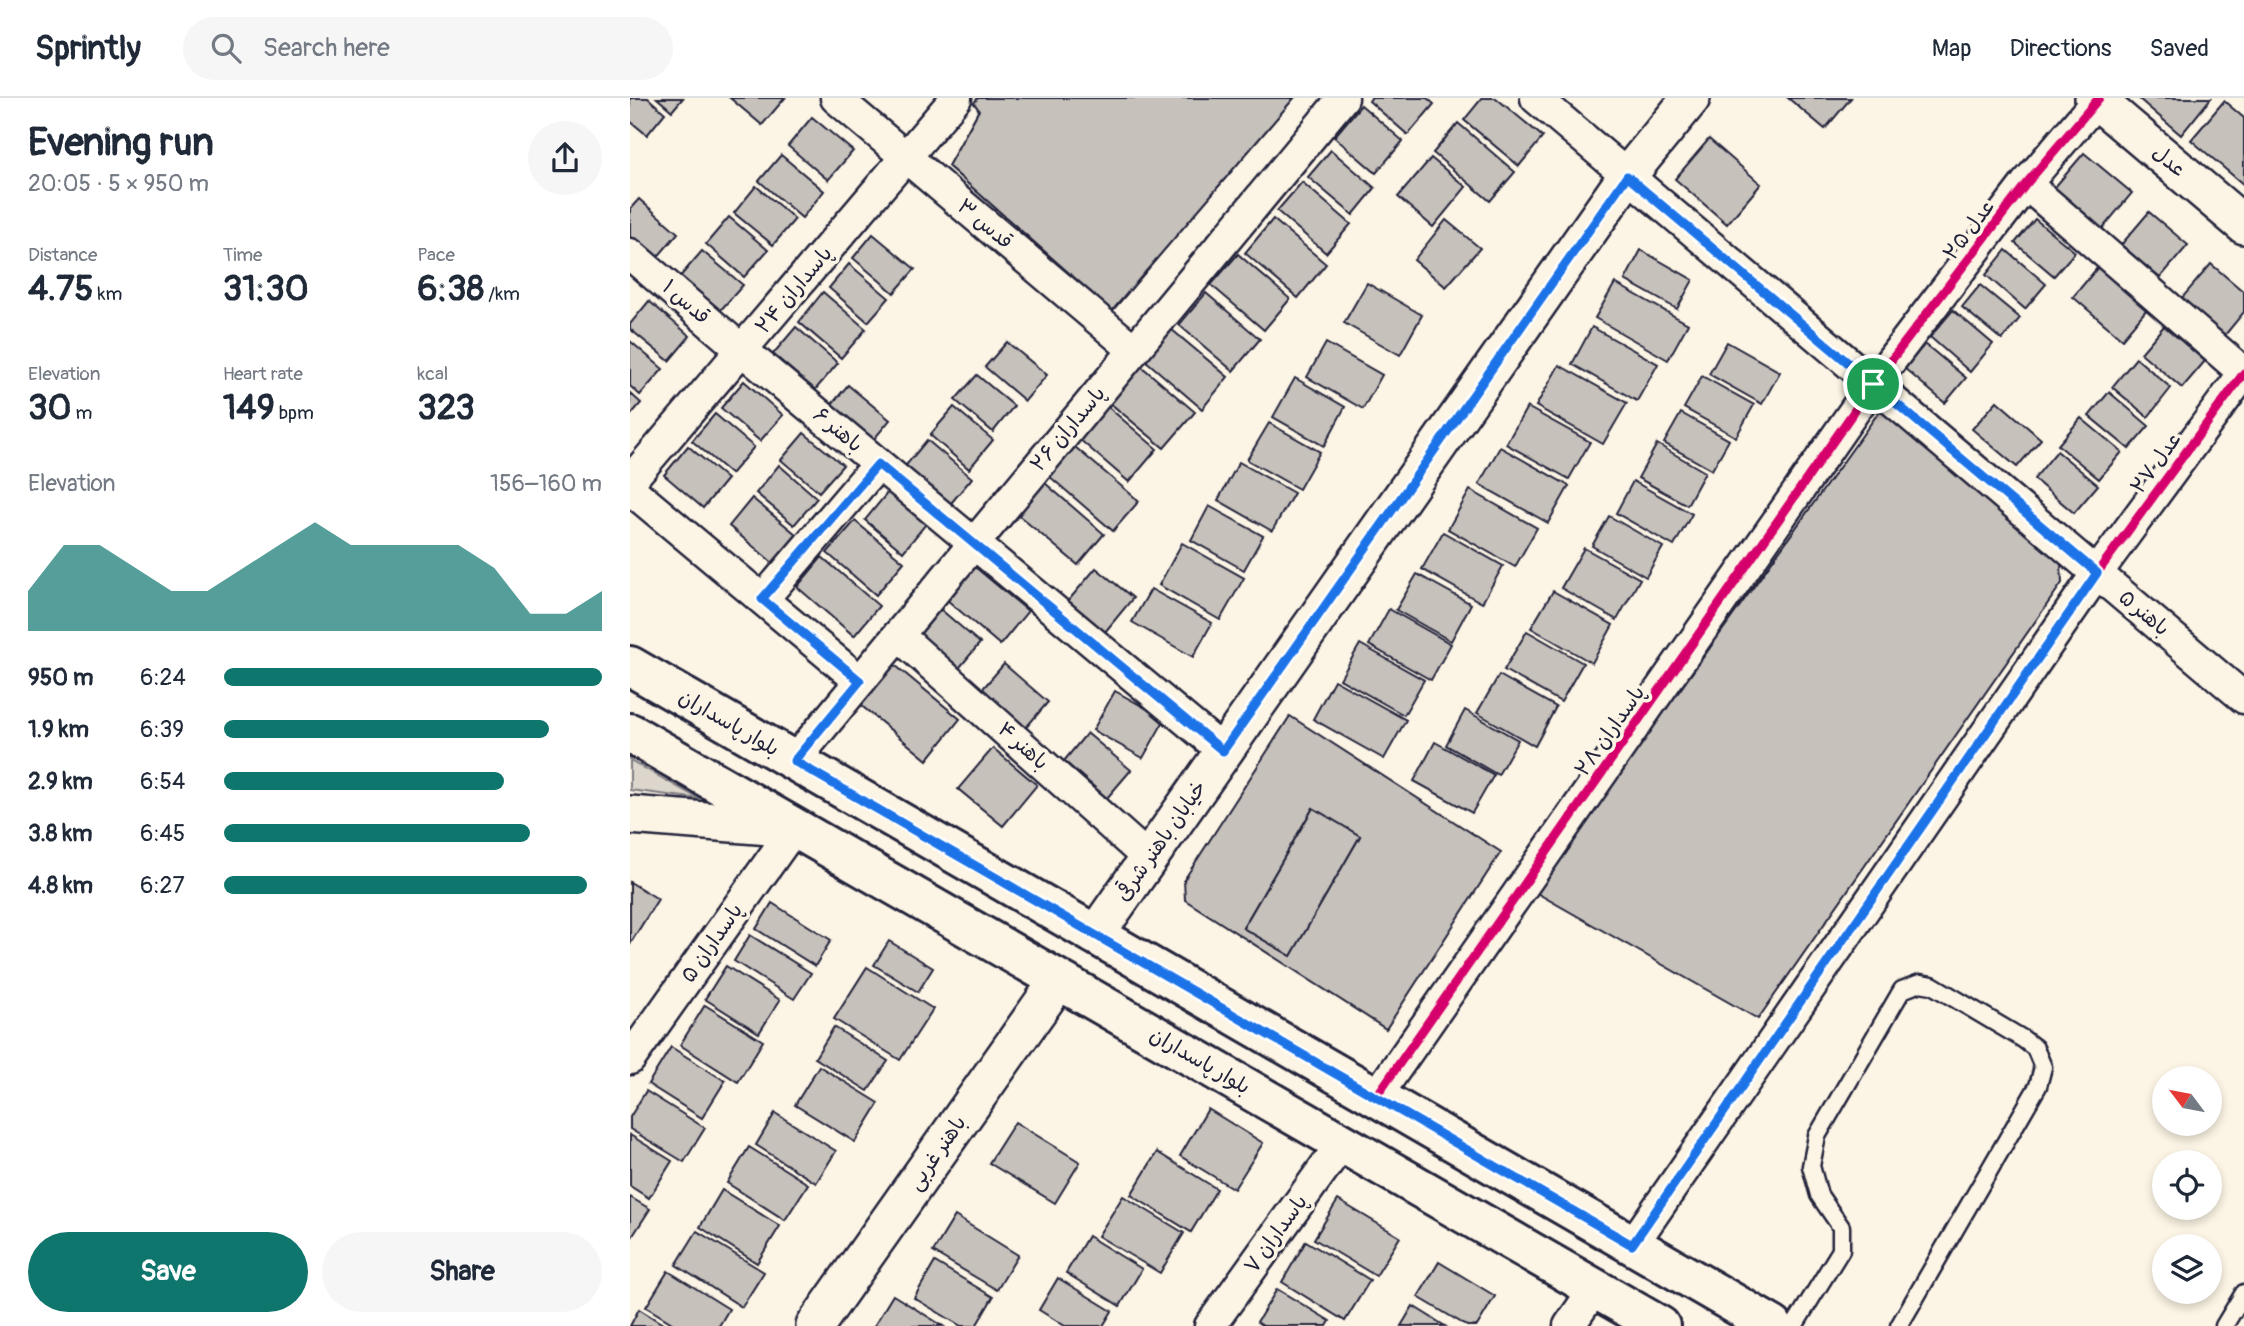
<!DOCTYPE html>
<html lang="en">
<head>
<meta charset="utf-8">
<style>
	body { margin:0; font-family:Pangolin,"Playpen Sans Arabic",sans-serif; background:#f6f6f7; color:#1f2937; height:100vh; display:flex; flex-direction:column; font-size:26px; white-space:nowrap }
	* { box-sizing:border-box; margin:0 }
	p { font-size:23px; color:#747a83 }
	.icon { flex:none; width:38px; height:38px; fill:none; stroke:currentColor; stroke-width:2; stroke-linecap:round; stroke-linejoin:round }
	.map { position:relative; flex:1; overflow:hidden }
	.side { display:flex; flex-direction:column; background:#fff; width:630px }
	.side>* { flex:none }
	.needle { width:46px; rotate:302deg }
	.buttons { position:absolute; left:1522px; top:968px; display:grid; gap:14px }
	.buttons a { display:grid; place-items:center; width:70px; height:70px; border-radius:50%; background:#fff; box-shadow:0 4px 10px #0003; font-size:35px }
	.pin { position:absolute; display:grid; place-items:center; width:60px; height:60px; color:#fff; margin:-30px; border:4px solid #fff; border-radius:50%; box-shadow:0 2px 7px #0007 }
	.round { display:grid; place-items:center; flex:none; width:74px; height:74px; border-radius:37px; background:#f6f6f7 }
	.summary { display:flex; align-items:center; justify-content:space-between; height:119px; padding:0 28px }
	h1 { font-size:38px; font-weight:700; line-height:52px }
	.metrics { display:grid; grid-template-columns:repeat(3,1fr); gap:10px; height:119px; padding:7px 28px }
	.metrics div { display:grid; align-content:center }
	.metrics b { font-size:35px; font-weight:700 }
	.metrics small { font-size:19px; font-weight:400 }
	.metrics p { font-size:19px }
	.chart { height:196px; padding:14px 28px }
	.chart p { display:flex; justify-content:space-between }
	.chart svg { width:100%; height:126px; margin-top:7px; fill:#0f766e; opacity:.7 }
	.button { display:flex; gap:14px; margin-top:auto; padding:14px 28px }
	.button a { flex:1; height:80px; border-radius:42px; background:#0f766e; color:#fff; font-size:28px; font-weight:700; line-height:80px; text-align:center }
	.button a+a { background:#f6f6f7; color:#1f2937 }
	ul { padding:0 28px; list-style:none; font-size:23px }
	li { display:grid; grid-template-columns:112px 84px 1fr; align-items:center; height:52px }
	li i { height:18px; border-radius:9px; background:#0f766e }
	header { display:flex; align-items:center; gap:42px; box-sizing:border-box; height:98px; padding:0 35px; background:#fff; border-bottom:2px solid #e0e1e3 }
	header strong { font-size:33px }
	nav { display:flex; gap:38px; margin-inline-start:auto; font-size:24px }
	.search { width:490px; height:63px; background:#f6f6f7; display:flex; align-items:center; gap:18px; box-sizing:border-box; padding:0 24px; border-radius:38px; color:#747a83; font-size:26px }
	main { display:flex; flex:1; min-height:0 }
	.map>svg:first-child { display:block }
	.green { fill:#dcd6cc; stroke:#7f7c84; stroke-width:2 }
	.building { fill:#c6c1bb; stroke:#22223b; stroke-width:2; fill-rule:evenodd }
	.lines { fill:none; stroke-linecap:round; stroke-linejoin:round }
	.service-casing { stroke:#22223b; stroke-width:21 }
	.minor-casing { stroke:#22223b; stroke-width:35 }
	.tertiary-casing { stroke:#22223b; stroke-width:42 }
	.primary-casing { stroke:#22223b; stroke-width:44 }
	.service { stroke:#fcf5e5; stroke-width:16 }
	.minor { stroke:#fcf5e5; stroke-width:30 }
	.tertiary { stroke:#fcf5e5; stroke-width:37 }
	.primary { stroke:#fcf5e5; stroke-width:38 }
	.cycleway-casing { stroke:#fcf5e5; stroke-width:13 }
	.cycleway { stroke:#d6006c; stroke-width:9 }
	.route-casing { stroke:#fff; stroke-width:14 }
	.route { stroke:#1a73e8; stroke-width:9 }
	.labels { text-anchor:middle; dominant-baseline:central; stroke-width:7; stroke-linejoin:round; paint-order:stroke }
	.street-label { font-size:21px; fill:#22223b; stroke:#fcf5e5 }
</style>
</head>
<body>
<header>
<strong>Sprintly</strong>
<div class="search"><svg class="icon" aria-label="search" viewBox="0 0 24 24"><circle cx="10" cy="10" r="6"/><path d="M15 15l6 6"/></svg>Search here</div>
<nav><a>Map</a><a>Directions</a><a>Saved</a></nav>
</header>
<main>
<section class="side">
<div class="summary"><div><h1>Evening run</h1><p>20:05 · 5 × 950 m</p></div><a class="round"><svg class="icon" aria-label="share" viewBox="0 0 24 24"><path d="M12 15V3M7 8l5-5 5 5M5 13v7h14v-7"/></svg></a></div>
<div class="metrics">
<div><p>Distance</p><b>4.75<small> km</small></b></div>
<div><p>Time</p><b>31:30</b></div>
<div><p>Pace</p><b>6:38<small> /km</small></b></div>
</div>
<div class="metrics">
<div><p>Elevation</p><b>30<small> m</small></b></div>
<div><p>Heart rate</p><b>149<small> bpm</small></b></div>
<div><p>kcal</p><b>323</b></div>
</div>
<div class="chart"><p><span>Elevation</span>156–160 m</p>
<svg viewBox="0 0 160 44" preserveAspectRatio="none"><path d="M0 44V30L10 14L20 14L30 22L40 30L50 30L60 22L70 14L80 6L90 14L100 14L110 14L120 14L130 22L140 38L150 38L160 30V44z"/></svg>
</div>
<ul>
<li><b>950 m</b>6:24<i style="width:100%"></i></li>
<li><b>1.9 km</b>6:39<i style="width:86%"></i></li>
<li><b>2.9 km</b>6:54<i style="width:74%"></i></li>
<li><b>3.8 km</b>6:45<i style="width:81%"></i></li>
<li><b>4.8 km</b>6:27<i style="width:96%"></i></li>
</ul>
<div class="button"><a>Save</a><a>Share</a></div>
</section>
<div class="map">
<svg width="1614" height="1228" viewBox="0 0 1614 1228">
	<rect width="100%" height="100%" fill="#fcf5e5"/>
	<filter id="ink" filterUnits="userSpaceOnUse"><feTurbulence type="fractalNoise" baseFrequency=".0143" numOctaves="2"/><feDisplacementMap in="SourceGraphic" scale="14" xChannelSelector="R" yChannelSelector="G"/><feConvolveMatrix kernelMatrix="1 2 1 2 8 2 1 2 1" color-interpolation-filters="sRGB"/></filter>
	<g filter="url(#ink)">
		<path class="green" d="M0,662l69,39 -69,-9z"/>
		<g class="building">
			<path d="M0,0h18l17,15 -18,22 -17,-14z"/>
			<path d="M27,0h26l-11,13z"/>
			<path d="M100,0h55l-23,27z"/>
			<path d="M348,0h59l-6,8 2,27 94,67 21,1 51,-59 -2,-22 -24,-22h121l-182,213 -164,-145 31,-56 -5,-7z"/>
			<path d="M348,0h316l-182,213 -164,-145 31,-56 -5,-7z"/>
			<path d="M741,0h56l7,6 -26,31 -39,-34z"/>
			<path d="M852,0h14l47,39 -24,29 -55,-46z"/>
			<path d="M1158,0h63l-26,31z"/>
			<path d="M1508,0h73l-30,37z"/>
			<path d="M1594,3l20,17v67l-53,-45z"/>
			<path d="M731,7l42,36 -27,32 -42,-36z"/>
			<path d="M182,19l41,34 -25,29 -40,-34z"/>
			<path d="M828,25l57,49 -25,29 -57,-48z"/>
			<path d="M1079,41l52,45 -34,40 -52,-45z"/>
			<path d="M701,52l44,38 -22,27 -45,-38z"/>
			<path d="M1454,55l48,40 -35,42 -48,-41z"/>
			<path d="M151,57l43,36 -22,27 -43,-37z"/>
			<path d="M801,60l35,29 -33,40 -35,-30z"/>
			<path d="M672,84l49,42 -25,29 -49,-42z"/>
			<path d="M126,88l39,33 -22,26 -39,-32z"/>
			<path d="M9,101l39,34 -28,33 -20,-18v-39z"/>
			<path d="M1519,114l39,33 -28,33 -39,-33z"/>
			<path d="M99,119l39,33 -24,27 -38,-33z"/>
			<path d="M643,121l53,45 -28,34 -53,-45z"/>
			<path d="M1405,121l40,33 -21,24 -39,-33z"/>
			<path d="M816,122l34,28 -34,39 -32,-27z"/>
			<path d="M243,136l42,35 -21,24 -41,-35z"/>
			<path d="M1011,152l52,30 -16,29 -52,-29z"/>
			<path d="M1376,152l40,34 -21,25 -39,-34z"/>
			<path d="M72,153l41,34 -25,28 -40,-34z"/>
			<path d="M608,156l52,45 -26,31 -53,-45z"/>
			<path d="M219,166l40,34 -21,24 -39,-34z"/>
			<path d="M1581,166l33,28v20l-19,23 -44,-36z"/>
			<path d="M1468,169l49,42 -25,30 -49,-42z"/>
			<path d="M737,185l55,32 -22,40 -56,-32z"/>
			<path d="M985,185l73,41 -20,36 -73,-42z"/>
			<path d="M1350,187l40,33 -18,22 -40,-33z"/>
			<path d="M193,194l43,37 -25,29 -42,-36z"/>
			<path d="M576,195l54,46 -27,32 -54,-46z"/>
			<path d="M19,203l41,35 -21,25 -39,-32v-5z"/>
			<path d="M1323,212l40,34 -23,28 -40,-35z"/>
			<path d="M1534,228l41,35 -23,27 -41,-35z"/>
			<path d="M166,229l42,36 -23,27 -42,-36z"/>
			<path d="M962,229l66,37 -21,37 -65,-37z"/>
			<path d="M541,231l57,48 -26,32 -57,-49z"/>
			<path d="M0,243l33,28 -23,26 -10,-9z"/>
			<path d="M377,244l40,33 -22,26 -40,-34z"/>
			<path d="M1097,244l53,30 -18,32 -53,-30z"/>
			<path d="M696,245l56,32 -19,34 -56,-32z"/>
			<path d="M1295,246l41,34 -21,25 -41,-35z"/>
			<path d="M1506,260l35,30 -23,29 -36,-30z"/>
			<path d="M929,267l68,38 -24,41 -67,-38z"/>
			<path d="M511,268l54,46 -31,36 -54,-45z"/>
			<path d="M347,277l37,31 -21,26 -38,-32z"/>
			<path d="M1072,278l52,29 -18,32 -52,-29z"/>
			<path d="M665,280l50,29 -21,39 -51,-29z"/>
			<path d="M114,283l39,34 -23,26 -39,-33z"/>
			<path d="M218,287l42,35 -26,31 -42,-35z"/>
			<path d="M1479,294l40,34 -20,23 -40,-33z"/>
			<path d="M0,295l11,10 -11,13z"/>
			<path d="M1367,303l44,38 -24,28 -45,-38z"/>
			<path d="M477,308l50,43 -28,33 -50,-43z"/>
			<path d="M324,309l39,33 -24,29 -39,-34z"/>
			<path d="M897,309l63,35 -21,37 -63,-35z"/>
			<path d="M1251,311l180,155 1,19 -304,436 -223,-127z"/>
			<path d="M1051,315l48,27 -17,30 -48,-27z"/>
			<path d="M85,316l39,33 -23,27 -39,-33z"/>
			<path d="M1451,320l41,34 -23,27 -41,-34z"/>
			<path d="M639,325l51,29 -21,37 -52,-29z"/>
			<path d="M174,335l39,32 -24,27 -38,-32z"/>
			<path d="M297,342l45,38 -25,30 -45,-38z"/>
			<path d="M1027,346l48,28 -18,33 -49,-27z"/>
			<path d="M58,348l39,33 -24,29 -39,-33z"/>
			<path d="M445,349l64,54 -26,30 -64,-55z"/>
			<path d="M870,349l69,39 -21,37 -69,-39z"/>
			<path d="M1427,353l41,34 -24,28 -40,-34z"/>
			<path d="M609,364l55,31 -22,38 -54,-31z"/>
			<path d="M149,367l38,33 -23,27 -38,-32z"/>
			<path d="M1003,383l59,33 -18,32 -58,-33z"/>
			<path d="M415,385l59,51 -26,31 -60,-50z"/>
			<path d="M840,392l67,38 -22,39 -67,-38z"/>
			<path d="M258,394l38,32 -23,28 -38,-32z"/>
			<path d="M122,400l45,37 -23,29 -45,-38z"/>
			<path d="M579,408l54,30 -19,34 -53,-30z"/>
			<path d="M979,418l54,31 -17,30 -54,-31z"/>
			<path d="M225,423l49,41 -28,33 -49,-42z"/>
			<path d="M813,434l60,34 -21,37 -60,-34z"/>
			<path d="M552,445l62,35 -24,42 -61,-35z"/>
			<path d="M954,450l56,31 -23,41 -56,-32z"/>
			<path d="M192,459l57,49 -25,30 -57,-49z"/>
			<path d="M345,469l53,44 -28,34 -53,-45z"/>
			<path d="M466,470l37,30 -28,34 -37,-31z"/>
			<path d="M787,476l54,30 -20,37 -55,-31z"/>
			<path d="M521,491l61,34 -19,34 -61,-35z"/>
			<path d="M923,493l60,34 -21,38 -61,-35z"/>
			<path d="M309,510l41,35 -25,30 -41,-35z"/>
			<path d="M759,511l62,35 -20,36 -62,-35z"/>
			<path d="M897,533l56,32 -22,39 -57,-32z"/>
			<path d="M730,546l64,36 -20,35 -64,-36z"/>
			<path d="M260,563l70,58 -33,41 -70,-58z"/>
			<path d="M374,566l44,38 -25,29 -44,-38z"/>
			<path d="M869,577l57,32 -21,39 -58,-33z"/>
			<path d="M704,582l72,40 -22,39 -71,-40z"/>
			<path d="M485,593l50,28 -22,39 -50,-28z"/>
			<path d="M835,612l53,30 -20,35 -52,-30z"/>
			<path d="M660,618l211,136 -115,177 -201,-129 -1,-20zM683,710l47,28 -69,120 -48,-28z"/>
			<path d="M457,635l44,37 -24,28 -43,-37z"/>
			<path d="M805,644l59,33 -22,38 -58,-32z"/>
			<path d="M363,650l44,37 -34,41 -45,-37z"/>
			<path d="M683,710l47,28 -69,120 -48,-28z"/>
			<path d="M0,784l28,17 -28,45z"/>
			<path d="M142,805l59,37 -16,26 -59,-37z"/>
			<path d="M120,837l61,38 -17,26 -60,-38z"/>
			<path d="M259,843l44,27 -15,24 -44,-27z"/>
			<path d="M96,868l54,34 -21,33 -54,-34z"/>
			<path d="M237,869l66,42 -33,51 -66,-41z"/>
			<path d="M75,907l58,36 -25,41 -58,-37z"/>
			<path d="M204,929l54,34 -20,30 -53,-33z"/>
			<path d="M41,949l54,34 -23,37 -54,-34z"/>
			<path d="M189,968l60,37 -24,39 -60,-37z"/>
			<path d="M16,993l59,37 -21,34 -54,-33v-12z"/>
			<path d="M578,1011l55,34 -29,46 -54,-33z"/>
			<path d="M145,1015l61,38 -20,32 -60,-38z"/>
			<path d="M385,1024l65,40 -25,41 -66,-40z"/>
			<path d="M0,1037l42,26 -23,37 -19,-12z"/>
			<path d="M119,1049l59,37 -23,36 -58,-37z"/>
			<path d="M527,1054l60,37 -26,43 -60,-37z"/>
			<path d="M92,1092l58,36 -23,37 -57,-36z"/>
			<path d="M493,1098l61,37 -24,40 -62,-37z"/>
			<path d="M0,1099l20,12 -18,28 -2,-1z"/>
			<path d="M708,1102l62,37 -24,39 -62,-37z"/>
			<path d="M325,1118l63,39 -21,35 -64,-38z"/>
			<path d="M67,1133l67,41 -22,35 -66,-42z"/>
			<path d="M458,1138l54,33 -22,37 -54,-33z"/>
			<path d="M676,1143l64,39 -25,41 -63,-39z"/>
			<path d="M305,1164l58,35 -17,29h-15l-47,-28z"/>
			<path d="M809,1164l56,34 -18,30h-10l-49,-29z"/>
			<path d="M38,1173l61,38 -10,17h-42l-31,-19z"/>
			<path d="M428,1180l54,33 -9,15h-38l-26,-16z"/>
			<path d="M647,1191l53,32 -3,5h-64l-6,-4z"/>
			<path d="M263,1197l50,31h-69z"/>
			<path d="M783,1208l32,20h-44z"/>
			<path d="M9,1211l27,17h-36z"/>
		</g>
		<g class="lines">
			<defs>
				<g id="service">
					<path d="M1164,1228l47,-76v-23l-22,-32 -8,-29 6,-30 85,-146 18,-7 12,2 91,54 12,9 8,19 -5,19 -139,240"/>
					<path d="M1594,1228l20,-33"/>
				</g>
				<g id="minor">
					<path d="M206,0l298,252"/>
					<path d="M906,0l708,600"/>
					<path d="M1396,86l218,189"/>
					<path d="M0,156l113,97 480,400"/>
					<path d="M0,383l326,-383"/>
					<path d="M0,391l230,192"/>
					<path d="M133,501l115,-135"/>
					<path d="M268,537l250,223"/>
					<path d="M164,663l549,-663"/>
					<path d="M0,961l164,-231"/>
					<path d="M746,999l497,-713 153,-200 73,-86"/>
					<path d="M1002,1147l465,-672 147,-200"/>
					<path d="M580,1228l132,-183"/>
					<path d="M939,1228l26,-38"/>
				</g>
				<g id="tertiary">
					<path d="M1464,0l150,127"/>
					<path d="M0,717l164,13"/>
					<path d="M465,837l532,-759 64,-78"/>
					<path d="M185,1228l244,-346"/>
				</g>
				<g id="primary">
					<path d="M0,568l1143,660"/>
					<path d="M0,635l1030,593"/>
				</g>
			</defs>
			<use href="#service" class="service-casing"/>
			<use href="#minor" class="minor-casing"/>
			<use href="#tertiary" class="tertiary-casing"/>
			<use href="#primary" class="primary-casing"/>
			<use href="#service" class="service"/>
			<use href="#minor" class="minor"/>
			<use href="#tertiary" class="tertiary"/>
			<use href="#primary" class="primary"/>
			<defs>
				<g id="cycleway">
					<path d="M746,999l497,-713 153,-200 73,-86"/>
					<path d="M1002,1147l465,-672 147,-200"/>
				</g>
			</defs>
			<use href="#cycleway" class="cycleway-casing"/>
			<use href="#cycleway" class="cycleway"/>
		</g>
	</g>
	<g class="lines" filter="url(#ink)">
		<defs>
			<path id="route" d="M997,78l470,397 -465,672 -838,-484 66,-80 -98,-82 116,-135 345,287z"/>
		</defs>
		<use href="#route" class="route-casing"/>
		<use href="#route" class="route"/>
	</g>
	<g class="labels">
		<g class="street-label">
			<text transform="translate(1539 63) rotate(40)">عدل</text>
			<text transform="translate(355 126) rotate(40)">قدس ۳</text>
			<text transform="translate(1339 132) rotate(-53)">عدل ۲۵</text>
			<text transform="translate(164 192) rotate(-50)">پاسداران ۲۴</text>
			<text transform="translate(56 204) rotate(41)">قدس ۱</text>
			<text transform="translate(438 331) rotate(-50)">پاسداران ۲۶</text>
			<text transform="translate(208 332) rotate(40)">باهنر ۶</text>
			<text transform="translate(1526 365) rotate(-54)">عدل ۲۷</text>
			<text transform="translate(1514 515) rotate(40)">باهنر ۵</text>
			<text transform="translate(99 625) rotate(30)">بلوار پاسداران</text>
			<text transform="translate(980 633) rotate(-55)">پاسداران ۲۸</text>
			<text transform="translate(393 648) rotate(42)">باهنر ۴</text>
			<text transform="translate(531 743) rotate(-55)">خیابان باهنر شرقی</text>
			<text transform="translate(82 845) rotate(-55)">پاسداران ۵</text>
			<text transform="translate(570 963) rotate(30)">بلوار پاسداران</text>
			<text transform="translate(307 1055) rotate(-55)">باهنر غربی</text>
			<text transform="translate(646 1136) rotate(-54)">پاسداران ۷</text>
		</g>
	</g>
</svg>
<div class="buttons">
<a><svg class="needle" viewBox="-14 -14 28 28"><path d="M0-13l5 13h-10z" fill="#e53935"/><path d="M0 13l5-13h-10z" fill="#747a83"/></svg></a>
<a><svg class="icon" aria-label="locate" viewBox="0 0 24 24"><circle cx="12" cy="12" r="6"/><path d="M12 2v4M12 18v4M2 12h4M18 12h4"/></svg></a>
<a><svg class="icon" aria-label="layers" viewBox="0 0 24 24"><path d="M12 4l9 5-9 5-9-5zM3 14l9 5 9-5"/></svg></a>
</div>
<div class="pin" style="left:1243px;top:286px;background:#1e9e55"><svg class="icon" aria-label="arrive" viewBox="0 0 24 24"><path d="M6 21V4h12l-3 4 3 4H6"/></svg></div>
</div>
</main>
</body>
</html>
